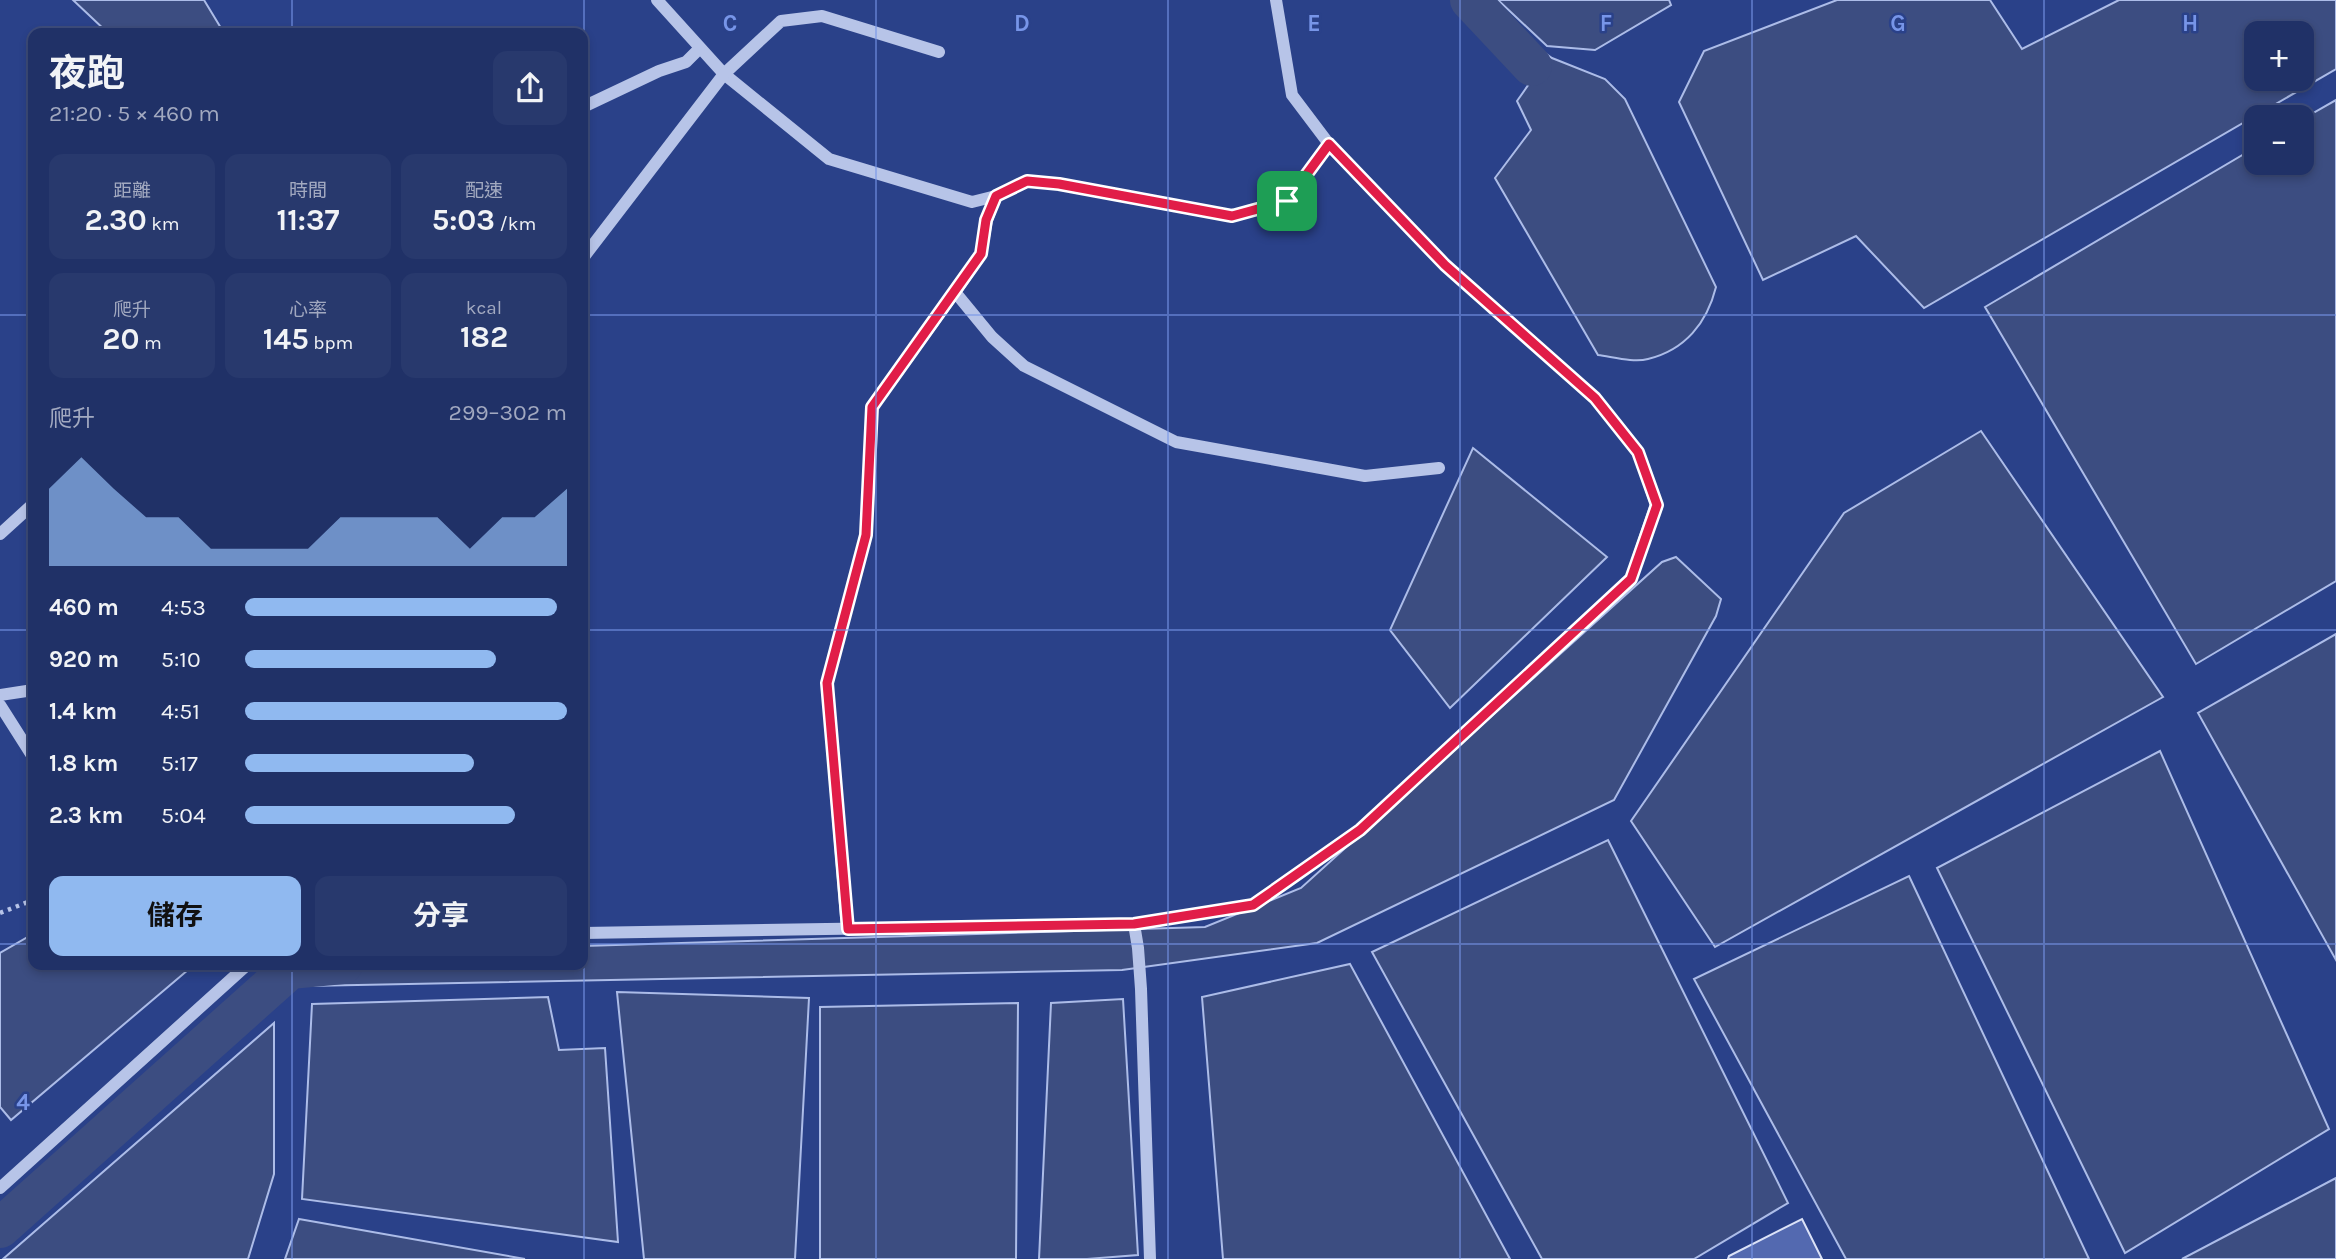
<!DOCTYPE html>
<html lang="zh-TW">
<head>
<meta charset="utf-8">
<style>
	body { margin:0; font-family:Karla,"Noto Sans TC",sans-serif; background:#28396d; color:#f1f3f6; height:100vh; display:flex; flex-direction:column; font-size:26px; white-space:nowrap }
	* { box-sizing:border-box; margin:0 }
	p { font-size:23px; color:#a2a9c0 }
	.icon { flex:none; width:38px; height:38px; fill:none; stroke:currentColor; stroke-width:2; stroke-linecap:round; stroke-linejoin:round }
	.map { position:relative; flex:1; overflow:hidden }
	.details { position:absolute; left:28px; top:28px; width:560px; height:942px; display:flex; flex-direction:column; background:#203167; border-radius:14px; box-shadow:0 4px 10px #0003,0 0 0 2px #3d4c7b }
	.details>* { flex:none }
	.buttons { position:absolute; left:2244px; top:21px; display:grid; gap:14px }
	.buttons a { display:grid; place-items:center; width:70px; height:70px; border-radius:14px; background:#203167; box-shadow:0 4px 10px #0003,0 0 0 2px #3d4c7b; font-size:35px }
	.pin { position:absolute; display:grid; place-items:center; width:60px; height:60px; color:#fff; margin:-30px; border-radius:14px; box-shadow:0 4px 10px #0006 }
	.round { display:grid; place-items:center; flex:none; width:74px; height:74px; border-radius:14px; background:#28396d }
	.overview { display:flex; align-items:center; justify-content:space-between; height:119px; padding:0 21px }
	h1 { font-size:38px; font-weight:700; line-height:52px }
	.metrics { display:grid; grid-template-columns:repeat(3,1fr); gap:10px; height:119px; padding:7px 21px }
	.metrics div { display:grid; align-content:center; border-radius:14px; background:#28396d; text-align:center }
	.metrics b { font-size:30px; font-weight:700 }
	.metrics small { font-size:19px; font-weight:400 }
	.metrics p { font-size:19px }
	.chart { height:196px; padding:14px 21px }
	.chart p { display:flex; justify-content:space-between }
	.chart svg { width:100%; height:126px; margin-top:7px; fill:#90b9f0; opacity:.7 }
	.cta { display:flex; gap:14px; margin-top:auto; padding:14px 21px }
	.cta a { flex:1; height:80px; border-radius:14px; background:#90b9f0; color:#111; font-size:28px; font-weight:700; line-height:80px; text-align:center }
	.cta a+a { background:#28396d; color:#f1f3f6 }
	ul { padding:0 21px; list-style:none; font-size:23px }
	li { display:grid; grid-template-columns:112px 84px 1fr; align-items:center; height:52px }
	li i { height:18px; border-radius:9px; background:#90b9f0 }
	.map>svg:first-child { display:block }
	.water { fill:#3c4d81; stroke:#acbce8; stroke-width:2; fill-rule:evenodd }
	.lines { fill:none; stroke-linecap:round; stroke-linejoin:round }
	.canal { stroke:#3c4d81; stroke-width:40 }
	.building { fill:#5369b0; stroke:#dbe2f7; stroke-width:2 }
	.path { stroke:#b7c4e8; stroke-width:4.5; stroke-dasharray:3.5 5; stroke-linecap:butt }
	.minor { stroke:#b7c4e8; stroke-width:12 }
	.route-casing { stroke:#fff; stroke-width:14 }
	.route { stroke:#e11d48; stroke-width:9 }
	.grid { fill:none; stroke:#7795e8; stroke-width:2; stroke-opacity:0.55 }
	.grid-label { font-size:23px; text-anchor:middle; font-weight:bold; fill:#7795e8; stroke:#2a4189; stroke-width:5; stroke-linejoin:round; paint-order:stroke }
</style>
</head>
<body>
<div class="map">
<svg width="2336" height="1259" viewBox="0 0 2336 1259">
	<rect width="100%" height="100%" fill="#2a4189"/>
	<g class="water">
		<path d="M73,0h131l20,33h-116z"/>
		<path d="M1498,0h171l2,5 -76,45 -48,-4z"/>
		<path d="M1837,0h153l32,49 97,-49h217v69l-412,239 -68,-72 -93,44 -84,-178 25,-51zM2256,33h45v46h-45z"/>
		<path d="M1501,22l51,36 53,21 20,20 91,188c-9,36 -31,63 -68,72 -14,4 -35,-2 -50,-4l-103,-177 36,-48 -14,-29 14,-20 -42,-48z"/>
		<path d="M2336,100v481l-140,83 -211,-357 271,-160v16h45v-43z"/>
		<path d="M1981,431l182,266 -448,250 -84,-126 213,-308z"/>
		<path d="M1473,448l134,109 -157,151 -60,-78z"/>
		<path d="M1676,557l45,42 -5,17 -102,184 -297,143 -195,27 -815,16 -9,-22h285v-18l622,-19 96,-39 361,-326z"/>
		<path d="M2336,634v326l-138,-247z"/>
		<path d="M2160,751l169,378 -204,124 -188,-385z"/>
		<path d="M1608,840l180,363 -94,56h-152l-170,-307z"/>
		<path d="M1909,876l180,383h-243l-152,-280z"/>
		<path d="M33,934v30h162l-184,156 -11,-13v-154z"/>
		<path d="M1350,964l160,295h-287l-21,-262z"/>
		<path d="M617,992l192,6 -14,261h-151z"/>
		<path d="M548,997l11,53 46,-2 13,194 -316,-43 10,-195z"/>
		<path d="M1123,999l15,256 -51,4h-48l12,-256z"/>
		<path d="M1018,1003l-2,256h-196v-252z"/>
		<path d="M274,1023v151l-26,85h-245z"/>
		<path d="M2336,1178v81h-154z"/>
		<path d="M299,1219l226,40h-240z"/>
	</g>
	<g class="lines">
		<g class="canal">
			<path d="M1470,0l62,66"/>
			<path d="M0,1228l290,-259 53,-5"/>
		</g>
	</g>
	<path class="building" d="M1802,1219l20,40h-94l1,-3z"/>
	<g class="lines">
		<path class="path" d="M0,913l33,-13"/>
		<g class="minor">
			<path d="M657,0l67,74 105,85 143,43 24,-6 31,-15 32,3 173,32 55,-15 42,-57"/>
			<path d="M583,107l76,-36 27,-9 13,-13"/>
			<path d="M996,196l-9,24 -6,34 -26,38 37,45 32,29 152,76 189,34 74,-8"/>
			<path d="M583,258l141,-184 57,-53 41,-5 117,36"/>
			<path d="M0,534l33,-30"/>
			<path d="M0,695l33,-5"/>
			<path d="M0,705l33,52"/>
			<path d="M1134,924l4,24 3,41 9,270"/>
			<path d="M847,929l-20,-246 39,-148 6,-128 83,-115"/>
			<path d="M583,933l551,-9 119,-19 107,-75 271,-251 25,-75 -18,-52 -43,-54 -150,-133 -116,-121 -37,-49 -16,-95"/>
			<path d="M0,1188l248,-224"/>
		</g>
	</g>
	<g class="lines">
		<defs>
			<path id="route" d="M1329,144l116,121 150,133 43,54 19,53 -26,74 -271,251 -107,75 -119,19 -286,5 -21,-246 39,-148 6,-128 109,-153 5,-34 10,-24 31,-15 32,3 173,32 55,-15z"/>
		</defs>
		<use href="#route" class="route-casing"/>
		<use href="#route" class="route"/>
	</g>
	<path class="grid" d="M292,0v33M584,0v1259M876,0v1259M1168,0v1259M1460,0v1259M1752,0v1259M2044,0v1259M0,315h33M583,315h1753M0,630h33M583,630h1753M0,944h33M583,944h1753M292,964v295"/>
	<g class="grid-label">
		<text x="730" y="31">C</text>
		<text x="1022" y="31">D</text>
		<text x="1314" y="31">E</text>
		<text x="1606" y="31">F</text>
		<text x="1898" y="31">G</text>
		<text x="2190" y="31">H</text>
		<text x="23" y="1110">4</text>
	</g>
</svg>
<div class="buttons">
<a>+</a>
<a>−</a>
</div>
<div class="pin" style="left:1287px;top:201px;background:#1e9e55"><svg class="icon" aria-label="arrive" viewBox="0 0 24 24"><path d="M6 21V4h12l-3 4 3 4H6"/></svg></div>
<section class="details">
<div class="overview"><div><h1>夜跑</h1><p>21:20 · 5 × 460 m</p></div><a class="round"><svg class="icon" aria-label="share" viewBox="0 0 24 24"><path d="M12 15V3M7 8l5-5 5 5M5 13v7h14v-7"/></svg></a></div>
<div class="metrics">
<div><p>距離</p><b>2.30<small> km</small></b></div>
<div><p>時間</p><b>11:37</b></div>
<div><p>配速</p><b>5:03<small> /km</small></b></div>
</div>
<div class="metrics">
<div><p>爬升</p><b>20<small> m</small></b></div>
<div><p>心率</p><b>145<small> bpm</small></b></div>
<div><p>kcal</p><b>182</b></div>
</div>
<div class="chart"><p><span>爬升</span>299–302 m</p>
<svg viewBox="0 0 160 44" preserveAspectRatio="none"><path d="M0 44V17L10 6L20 17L30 27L40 27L50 38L60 38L70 38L80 38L90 27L100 27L110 27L120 27L130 38L140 27L150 27L160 17V44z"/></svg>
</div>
<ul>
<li><b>460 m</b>4:53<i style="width:97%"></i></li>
<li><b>920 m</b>5:10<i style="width:78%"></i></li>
<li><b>1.4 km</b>4:51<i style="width:100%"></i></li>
<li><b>1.8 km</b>5:17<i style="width:71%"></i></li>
<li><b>2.3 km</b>5:04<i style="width:84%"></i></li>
</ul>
<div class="cta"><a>儲存</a><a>分享</a></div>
</section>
</div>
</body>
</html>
